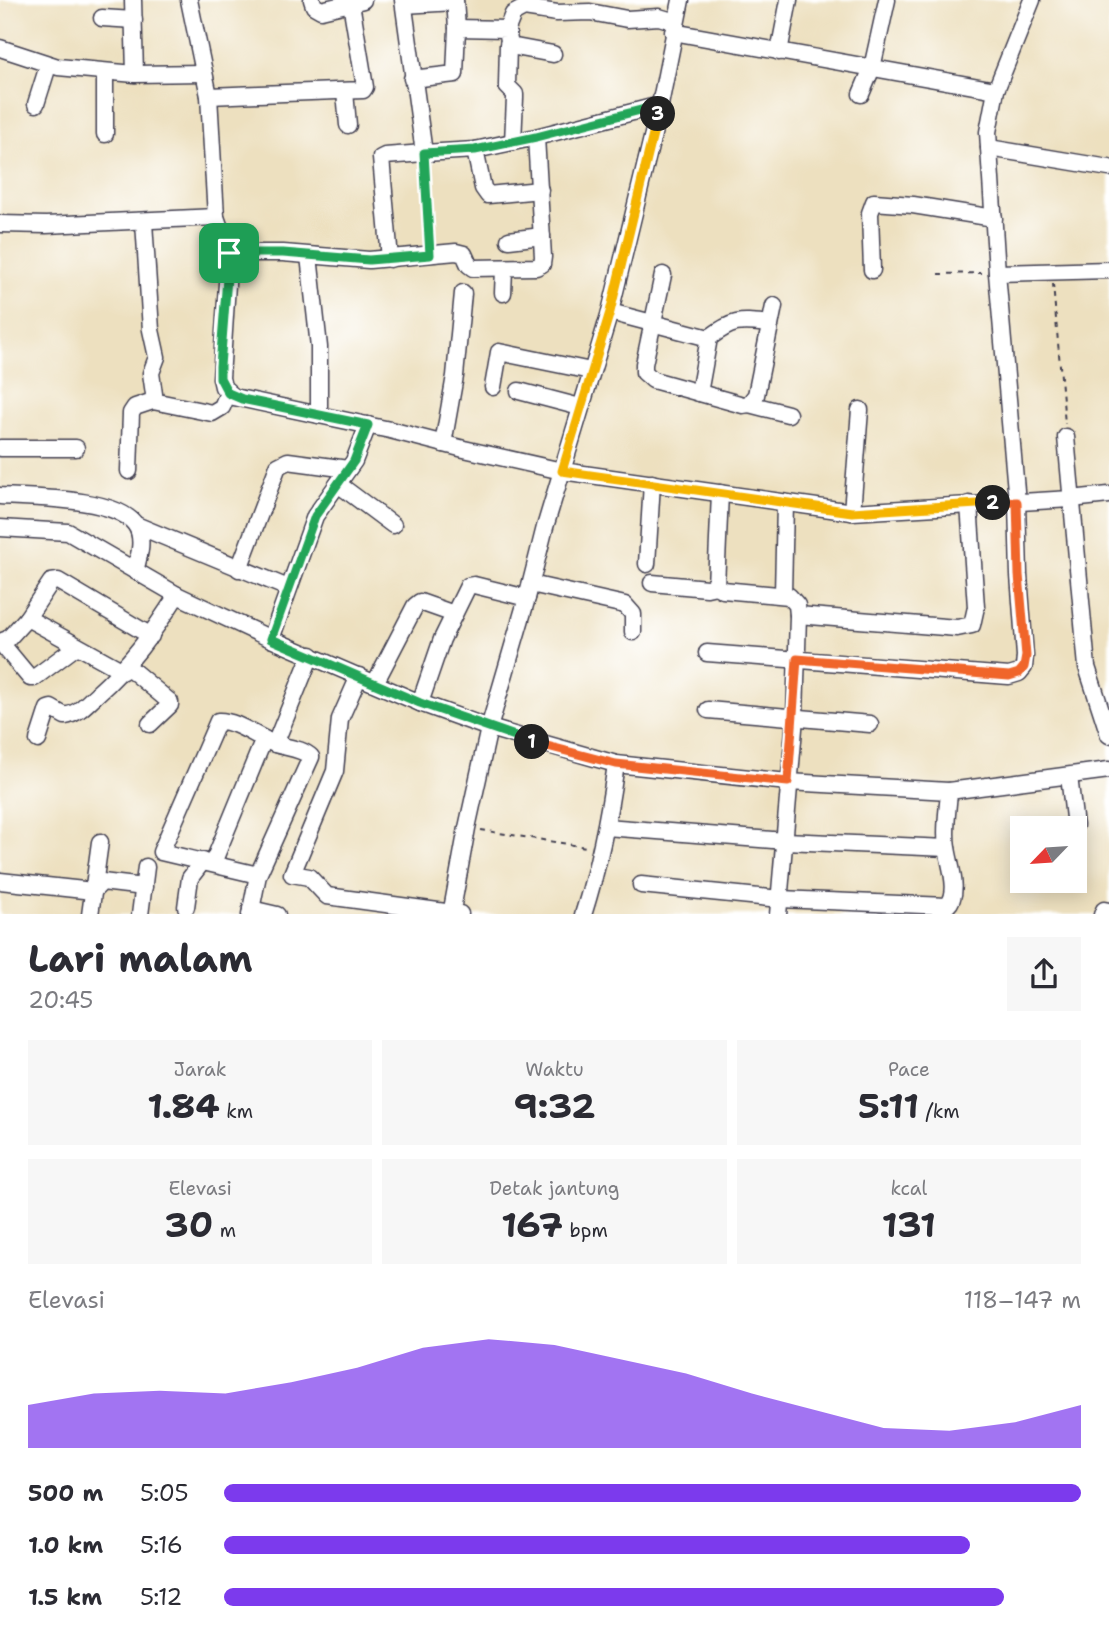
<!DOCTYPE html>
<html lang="id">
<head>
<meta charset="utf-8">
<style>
	body { margin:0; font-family:"Shantell Sans",sans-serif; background:#f7f7f7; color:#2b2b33; height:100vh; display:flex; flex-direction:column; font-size:26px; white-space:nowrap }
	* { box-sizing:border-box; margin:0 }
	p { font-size:23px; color:#7c7c81 }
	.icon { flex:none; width:38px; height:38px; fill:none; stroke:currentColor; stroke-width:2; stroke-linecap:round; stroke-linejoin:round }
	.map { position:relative; height:914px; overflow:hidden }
	.panel { display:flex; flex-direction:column; background:#fff; flex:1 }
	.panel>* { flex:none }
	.needle { width:46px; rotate:245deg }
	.tools { position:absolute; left:1010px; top:816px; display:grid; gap:14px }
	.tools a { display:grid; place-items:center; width:77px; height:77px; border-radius:0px; background:#fff; box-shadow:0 4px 18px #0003; font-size:35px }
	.pin { position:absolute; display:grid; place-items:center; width:60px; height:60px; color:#fff; margin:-30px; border-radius:14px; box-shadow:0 4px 10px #0006 }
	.km { position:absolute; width:35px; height:35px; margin:-18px; border-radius:50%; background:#222; color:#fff; font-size:19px; line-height:35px; text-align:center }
	.round { display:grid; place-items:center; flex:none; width:74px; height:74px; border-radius:0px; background:#f7f7f7 }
	.head { display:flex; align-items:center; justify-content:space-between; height:119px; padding:0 28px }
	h1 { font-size:38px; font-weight:700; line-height:52px }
	.figures { display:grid; grid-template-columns:repeat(3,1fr); gap:10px; height:119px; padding:7px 28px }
	.figures div { display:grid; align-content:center; border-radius:0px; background:#f7f7f7; text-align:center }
	.figures b { font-size:35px; font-weight:700 }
	.figures small { font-size:19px; font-weight:400 }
	.figures p { font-size:19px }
	.chart { height:196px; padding:14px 28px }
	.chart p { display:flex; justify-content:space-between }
	.chart svg { width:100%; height:126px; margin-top:7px; fill:#7c3aed; opacity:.7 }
	ul { padding:0 28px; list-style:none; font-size:23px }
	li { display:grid; grid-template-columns:112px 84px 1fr; align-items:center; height:52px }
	li i { height:18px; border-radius:9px; background:#7c3aed }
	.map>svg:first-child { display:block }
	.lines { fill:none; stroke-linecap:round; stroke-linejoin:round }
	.minor-casing { stroke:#403e4f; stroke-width:19 }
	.path { stroke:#403e4f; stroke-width:2; stroke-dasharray:5 5; stroke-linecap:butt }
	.minor { stroke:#fff; stroke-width:16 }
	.split-1-casing { stroke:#fff; stroke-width:14 }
	.split-2-casing { stroke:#fff; stroke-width:14 }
	.split-3-casing { stroke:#fff; stroke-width:14 }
	.split-4-casing { stroke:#fff; stroke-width:14 }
	.split-1 { stroke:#22a559; stroke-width:9 }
	.split-2 { stroke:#f0652b; stroke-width:9 }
	.split-3 { stroke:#f5b400; stroke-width:9 }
	.split-4 { stroke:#22a559; stroke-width:9 }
</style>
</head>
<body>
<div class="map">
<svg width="1109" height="915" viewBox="0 0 1109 915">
	<rect width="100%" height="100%" fill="#fff"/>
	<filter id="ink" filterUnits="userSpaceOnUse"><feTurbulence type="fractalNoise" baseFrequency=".0143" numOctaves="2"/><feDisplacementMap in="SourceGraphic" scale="14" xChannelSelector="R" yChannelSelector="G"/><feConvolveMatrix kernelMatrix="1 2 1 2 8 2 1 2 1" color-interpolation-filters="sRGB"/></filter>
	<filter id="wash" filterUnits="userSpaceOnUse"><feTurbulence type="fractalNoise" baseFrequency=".00686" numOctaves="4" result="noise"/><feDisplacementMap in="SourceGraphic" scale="28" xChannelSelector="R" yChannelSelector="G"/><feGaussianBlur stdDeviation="1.57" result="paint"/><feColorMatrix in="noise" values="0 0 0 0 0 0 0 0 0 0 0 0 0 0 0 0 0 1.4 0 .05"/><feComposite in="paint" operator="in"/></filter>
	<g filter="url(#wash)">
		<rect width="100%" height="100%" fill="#ede0bf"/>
	</g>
	<g filter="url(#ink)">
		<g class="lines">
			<defs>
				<g id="minor">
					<path d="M133,0l2,74"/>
					<path d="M189,0l20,96 7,121 13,36 -8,125 2,9 11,10 156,33 74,19 98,22 290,41 219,-13 38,-4"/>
					<path d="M312,0l2,6 7,4 30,-7"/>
					<path d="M403,0l21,153 51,-3 61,-13 124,-32"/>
					<path d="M404,5l51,-3"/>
					<path d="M102,18l32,2"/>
					<path d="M457,28l50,1 3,17 43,8"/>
					<path d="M507,29l6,-15 11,-6 33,5 33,-1 37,7 32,-2 17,5"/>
					<path d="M673,32l323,58"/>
					<path d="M508,44l-1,42 8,8v4l-2,44"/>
					<path d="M0,48l58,19 77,7 68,-1"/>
					<path d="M779,52l10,-52"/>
					<path d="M105,72v62"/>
					<path d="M412,79l43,-5 2,-46 -2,-28"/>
					<path d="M345,92l3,33"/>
					<path d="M861,94l11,-26 15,-68"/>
					<path d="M209,96l154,-6 2,-3 -14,-84 12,-3"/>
					<path d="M36,104l12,-38"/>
					<path d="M989,148l120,20"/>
					<path d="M475,150l8,38 5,7 52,-5"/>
					<path d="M0,224l46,1 170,-8"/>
					<path d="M509,240l33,-4"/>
					<path d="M229,253h54l86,7 87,-8 8,2 5,11 4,3 63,-1 6,-3 1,-7 -7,-120"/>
					<path d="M309,256l10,91v68"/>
					<path d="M390,259l-9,-101 4,-2 39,-3"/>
					<path d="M872,270l-2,-57 4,-11 39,3 81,13"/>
					<path d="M997,273l112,-3"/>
					<path d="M663,275l-19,89v8l9,8 90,25 6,-1 7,-9 18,-89"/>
					<path d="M503,293l1,-24"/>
					<path d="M610,312l99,26"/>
					<path d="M493,387l6,-35 92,19"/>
					<path d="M519,391l61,16"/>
					<path d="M699,393l10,-55c25,-19 31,-17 61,-14"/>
					<path d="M153,401l59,12 10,-6 6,-14"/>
					<path d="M749,404l39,10"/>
					<path d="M1066,437l21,230 22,68"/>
					<path d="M443,444l12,-68 8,-83"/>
					<path d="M0,448h76"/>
					<path d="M129,471l2,-58 4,-6 18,-6 1,-7 -3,-21 6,-16 -6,-27 -7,-108"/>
					<path d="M338,484l55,41"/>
					<path d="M720,493l-4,93 7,4 66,6 8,9 1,10 -3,102 -17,198"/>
					<path d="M0,496c32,2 115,1 135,28 10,13 4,33 0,47"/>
					<path d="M852,512l8,-102"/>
					<path d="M136,525l152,63"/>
					<path d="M0,528l68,4 109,63 94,44 149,64 69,25 127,36 172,18 161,9 160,-21"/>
					<path d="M647,564l5,-81"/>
					<path d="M239,569l39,-103 10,-5 60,8"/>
					<path d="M652,583l55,5 9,-2"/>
					<path d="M531,584l94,21 8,9v18"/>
					<path d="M783,594l2,-91"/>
					<path d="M798,615l159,13 15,-3 4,-18 -7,-103"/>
					<path d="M27,618l24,-36 7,-1 93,55"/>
					<path d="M271,639l44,-123 39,-55 14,-36"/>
					<path d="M0,642l8,-3 19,-21 96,53"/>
					<path d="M1,643l29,35h4l43,-32"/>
					<path d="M707,653l302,23 10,-3 5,-6 1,-11 -6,-81 -2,-73 -20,-229 -9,-141 8,-42 36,-90"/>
					<path d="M127,666l43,36v3l-20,19"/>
					<path d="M359,676l-19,43 -5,52 -43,103 17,3 18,19 133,18"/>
					<path d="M375,683l40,-77 5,-4 34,12"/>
					<path d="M420,703l22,-64 26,-53 6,-1 53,13"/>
					<path d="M708,710l162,14"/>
					<path d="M38,740l10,-31 3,-1 14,8c13,-2 21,-12 31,-21 34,-30 57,-62 81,-100"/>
					<path d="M275,744l36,-89"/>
					<path d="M1069,776l6,50"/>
					<path d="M606,827l179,14 162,7"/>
					<path d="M213,863l51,-124"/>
					<path d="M0,881l93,10 9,-9 42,5"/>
					<path d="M641,885l139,14 167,7c14,-13 2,-42 0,-59 -3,-17 1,-38 2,-56"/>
					<path d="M186,907l4,-29 13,-17"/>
					<path d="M251,909l26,6"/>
					<path d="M90,915l10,-73"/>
					<path d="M140,915l6,-48"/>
					<path d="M250,915l8,-40 53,-118c-9,-9 -24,-9 -36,-13 -17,-6 -39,-24 -57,-23l-57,131 97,23"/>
					<path d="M451,915l16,-87 22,-100 38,-130 18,-71 65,-215 50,-207 21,-105"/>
					<path d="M583,915c16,-50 26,-100 33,-151"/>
					<path d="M1102,915l2,-5 5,1"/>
				</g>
			</defs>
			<use href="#minor" class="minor-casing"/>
			<g class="path">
				<path d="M425,165l4,75"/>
				<path d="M938,274l44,-1"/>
				<path d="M1053,284l12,140"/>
				<path d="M481,830l105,17"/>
			</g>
			<use href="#minor" class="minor"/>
		</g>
	</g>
	<g class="lines" filter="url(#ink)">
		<defs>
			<path id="split-1" d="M229,253l-9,113v12l8,15 14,6 126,26 -14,36 -39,55 -44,123 149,64 112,39"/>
			<path id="split-2" d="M532,742l84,22 172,18 9,-123 212,17 10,-3 5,-6 2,-11 -7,-81 -2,-73 -24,1"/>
			<path id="split-3" d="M658,114l-48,198 -48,159 290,41 141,-9"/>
			<path id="split-4" d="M229,253h54l86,7 61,-5 -6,-102 51,-3 61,-13 124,-32 -2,9"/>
		</defs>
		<use href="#split-1" class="split-1-casing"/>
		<use href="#split-2" class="split-2-casing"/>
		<use href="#split-3" class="split-3-casing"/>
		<use href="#split-4" class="split-4-casing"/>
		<use href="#split-1" class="split-1"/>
		<use href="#split-2" class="split-2"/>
		<use href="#split-3" class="split-3"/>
		<use href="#split-4" class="split-4"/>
	</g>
</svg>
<div class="tools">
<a><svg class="needle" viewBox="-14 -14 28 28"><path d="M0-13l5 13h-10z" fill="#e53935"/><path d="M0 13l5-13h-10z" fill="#7c7c81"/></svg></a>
</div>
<div class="pin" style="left:229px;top:253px;background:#1e9e55"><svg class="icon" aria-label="arrive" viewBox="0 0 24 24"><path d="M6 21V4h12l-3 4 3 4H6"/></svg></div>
<b class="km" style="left:532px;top:742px">1</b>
<b class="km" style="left:993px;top:503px">2</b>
<b class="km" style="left:658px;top:114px">3</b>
</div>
<section class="panel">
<div class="head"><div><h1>Lari malam</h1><p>20:45</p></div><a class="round"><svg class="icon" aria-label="share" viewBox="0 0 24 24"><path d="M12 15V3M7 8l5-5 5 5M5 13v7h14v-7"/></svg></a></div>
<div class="figures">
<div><p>Jarak</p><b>1.84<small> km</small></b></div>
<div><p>Waktu</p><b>9:32</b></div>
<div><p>Pace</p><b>5:11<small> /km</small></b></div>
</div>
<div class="figures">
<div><p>Elevasi</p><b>30<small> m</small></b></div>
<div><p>Detak jantung</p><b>167<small> bpm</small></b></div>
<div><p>kcal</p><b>131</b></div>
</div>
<div class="chart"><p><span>Elevasi</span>118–147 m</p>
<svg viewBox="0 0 160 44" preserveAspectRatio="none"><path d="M0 44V29L10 25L20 24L30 25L40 21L50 16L60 9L70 6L80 8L90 13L100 18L110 25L120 31L130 37L140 38L150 35L160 29V44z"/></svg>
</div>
<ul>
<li><b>500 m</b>5:05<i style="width:100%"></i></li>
<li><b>1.0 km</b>5:16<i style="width:87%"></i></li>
<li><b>1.5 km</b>5:12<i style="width:91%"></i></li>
</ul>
</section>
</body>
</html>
